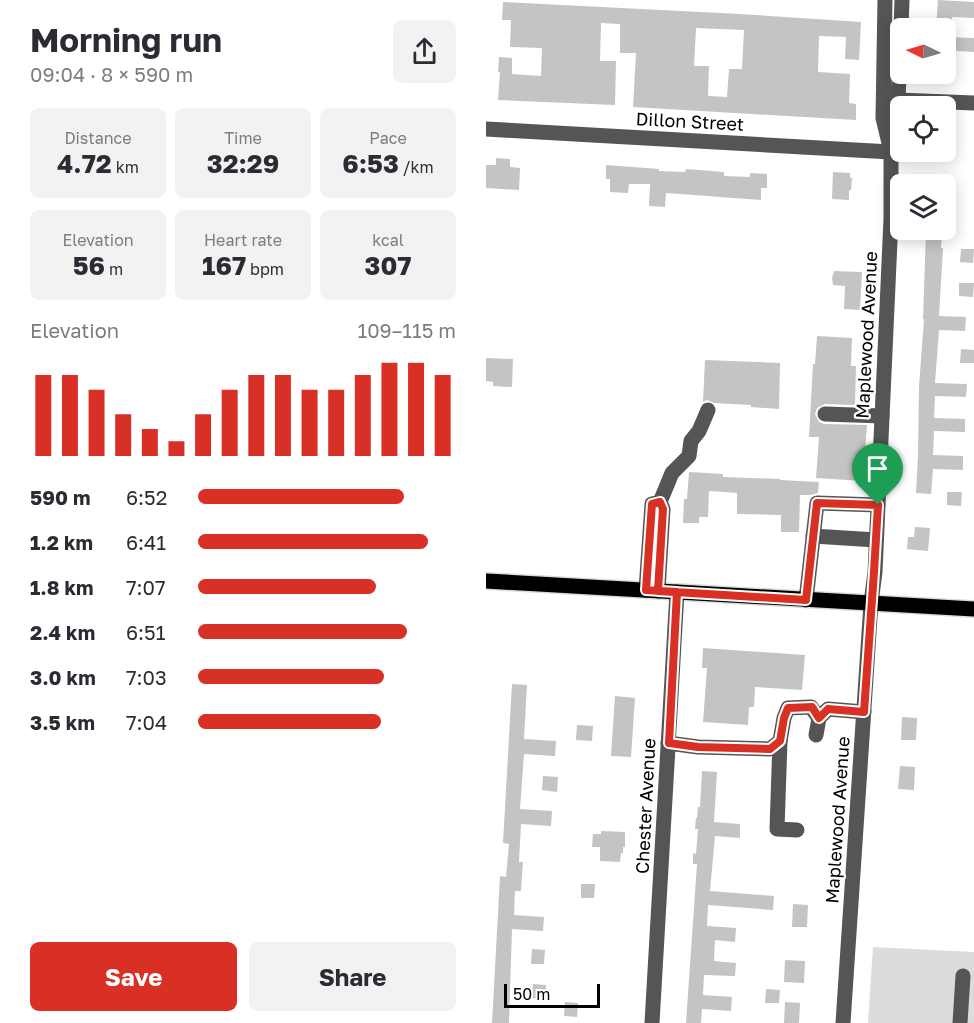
<!DOCTYPE html>
<html lang="en">
<head>
<meta charset="utf-8">
<style>
	body { margin:0; font-family:"Golos Text",sans-serif; background:#f2f2f3; color:#2b2b33; height:100vh; display:flex; flex-direction:column; font-size:22px; white-space:nowrap }
	* { box-sizing:border-box; margin:0 }
	p { font-size:20px; color:#7c7c81 }
	.icon { flex:none; width:33px; height:33px; fill:none; stroke:currentColor; stroke-width:2; stroke-linecap:round; stroke-linejoin:round }
	.map { position:relative; flex:1; overflow:hidden }
	.sheet { display:flex; flex-direction:column; background:#fff; width:486px }
	.sheet>* { flex:none }
	.needle { width:39px; rotate:275deg }
	.buttons { position:absolute; left:404px; top:18px; display:grid; gap:12px }
	.buttons a { display:grid; place-items:center; width:66px; height:66px; border-radius:9px; background:#fff; box-shadow:0 3px 15px #0003; font-size:30px }
	.scale { position:absolute; left:18px; bottom:15px; width:96px; box-sizing:border-box; padding-left:6px; border:3px solid #000; border-top:0; font-size:16px; line-height:21px; white-space:nowrap; color:#000; -webkit-text-stroke:4px #fff; paint-order:stroke }
	.pin { position:absolute; display:grid; place-items:center; width:51px; height:51px; color:#fff; margin:-62px -26px; border-radius:50% 50% 50% 0; rotate:-45deg; box-shadow:0 0 6px #0007 }
	.pin .icon { rotate:45deg }
	.round { display:grid; place-items:center; flex:none; width:63px; height:63px; border-radius:9px; background:#f2f2f3 }
	.headline { display:flex; align-items:center; justify-content:space-between; height:102px; padding:0 30px }
	h1 { font-size:33px; font-weight:700; line-height:45px }
	.metrics { display:grid; grid-template-columns:repeat(3,1fr); gap:9px; height:102px; padding:6px 30px }
	.metrics div { display:grid; align-content:center; border-radius:9px; background:#f2f2f3; text-align:center }
	.metrics b { font-size:26px; font-weight:700 }
	.metrics small { font-size:16px; font-weight:400 }
	.metrics p { font-size:16px }
	.chart { height:168px; padding:12px 30px }
	.chart p { display:flex; justify-content:space-between }
	.chart svg { width:100%; height:108px; margin-top:6px; stroke:#d93025; stroke-width:6 }
	.cta { display:flex; gap:12px; margin-top:auto; padding:12px 30px }
	.cta a { flex:1; height:69px; border-radius:9px; background:#d93025; color:#fff; font-size:24px; font-weight:700; line-height:69px; text-align:center }
	.cta a+a { background:#f2f2f3; color:#2b2b33 }
	ul { padding:0 30px; list-style:none; font-size:20px }
	li { display:grid; grid-template-columns:96px 72px 1fr; align-items:center; height:45px }
	li i { height:15px; border-radius:8px; background:#d93025 }
	main { display:flex; flex:1; min-height:0 }
	.map>svg:first-child { display:block }
	.green { fill:#dcdcdc }
	.building { fill:#c4c4c4; fill-rule:evenodd }
	.lines { fill:none; stroke-linecap:round; stroke-linejoin:round }
	.major-casing { stroke:#dbdbdb; stroke-width:18 }
	.minor { stroke:#555; stroke-width:15 }
	.major { stroke:#000; stroke-width:15 }
	.route-casing { stroke:#fff; stroke-width:12 }
	.route { stroke:#d93025; stroke-width:8 }
	.labels { text-anchor:middle; dominant-baseline:central; stroke-width:4.5; stroke-linejoin:round; paint-order:stroke }
	.street-label { font-size:18px; fill:#000; stroke:#fff }
</style>
</head>
<body>
<main>
<section class="sheet">
<div class="headline"><div><h1>Morning run</h1><p>09:04 · 8 × 590 m</p></div><a class="round"><svg class="icon" aria-label="share" viewBox="0 0 24 24"><path d="M12 15V3M7 8l5-5 5 5M5 13v7h14v-7"/></svg></a></div>
<div class="metrics">
<div><p>Distance</p><b>4.72<small> km</small></b></div>
<div><p>Time</p><b>32:29</b></div>
<div><p>Pace</p><b>6:53<small> /km</small></b></div>
</div>
<div class="metrics">
<div><p>Elevation</p><b>56<small> m</small></b></div>
<div><p>Heart rate</p><b>167<small> bpm</small></b></div>
<div><p>kcal</p><b>307</b></div>
</div>
<div class="chart"><p><span>Elevation</span>109–115 m</p>
<svg viewBox="0 0 160 44" preserveAspectRatio="none"><path d="M5 44V11M15 44V11M25 44V17M35 44V27M45 44V33M55 44V38M65 44V27M75 44V17M85 44V11M95 44V11M105 44V17M115 44V17M125 44V11M135 44V6M145 44V6M155 44V11"/></svg>
</div>
<ul>
<li><b>590 m</b>6:52<i style="width:80%"></i></li>
<li><b>1.2 km</b>6:41<i style="width:89%"></i></li>
<li><b>1.8 km</b>7:07<i style="width:69%"></i></li>
<li><b>2.4 km</b>6:51<i style="width:81%"></i></li>
<li><b>3.0 km</b>7:03<i style="width:72%"></i></li>
<li><b>3.5 km</b>7:04<i style="width:71%"></i></li>
</ul>
<div class="cta"><a>Save</a><a>Share</a></div>
</section>
<div class="map">
<svg width="488" height="1023" viewBox="0 0 488 1023">
	<rect width="100%" height="100%" fill="#fff"/>
	<path class="green" d="M387,947l101,5v71h-106z"/>
	<g class="building">
		<path d="M452,0l36,2v16l-22,-1v11h-16z"/>
		<path d="M17,2l237,12 121,8 -2,38 -14,-1 1,-22 -27,-1 -1,36 32,2 -1,29 7,1v16l-223,-13 3,-54h-16v-29l-19,-1 -1,38h16l-1,44 -117,-5 2,-28h-2l1,-15 13,1v16l29,2 1,-28 -32,-1 1,-27h-9zM210,28l48,2 -2,39h-13l-2,28 -19,-1 1,-30h-15z"/>
		<path d="M459,37l29,1v14l-29,-2z"/>
		<path d="M10,158l14,1v8l10,1 -1,22 -33,-2v-23h10z"/>
		<path d="M120,165l53,4v2l26,1 1,-3 38,3v4l26,1v-4l17,1v14h-6v12l-95,-7 -1,14 -16,-1 1,-22h-21l-1,9 -18,-1v-13h-4z"/>
		<path d="M347,172l17,1v5h2l-1,12h-2v10l-17,-1z"/>
		<path d="M440,231l16,1 -1,16h2l-4,68 27,1 -1,14 -26,-1 -4,53 32,1 -1,13 -31,-1 -1,22 31,1v13l-31,-1 -1,24 30,1v14l-30,-1 -2,25 -15,-1 2,-37 1,-70 5,-67h-1z"/>
		<path d="M475,249h13l-1,14 -13,-1z"/>
		<path d="M348,271l28,1 -2,38 -16,-1 1,-23 -12,-1 -1,-7z"/>
		<path d="M473,283h15l-1,14 -14,-1z"/>
		<path d="M331,336l35,2 -1,28h5l-1,39 -30,-1 -8,4 -2,6 4,8 5,2 43,1 -4,56 -47,-3 3,-41h-10l4,-73h2z"/>
		<path d="M475,349l13,1v13h-14z"/>
		<path d="M0,358l27,1 -1,28 -19,-1v-4l-7,-1z"/>
		<path d="M219,360l75,3 -1,46 -28,-2v-2l-37,-2 -7,-3 -4,2z"/>
		<path d="M203,472l34,2v3l57,2v1l39,2 -1,11 -7,2h-11l-1,37h-18v-17l-44,-1v-21l-28,-2 -1,26h-9v6h-16l1,-24h3z"/>
		<path d="M461,492h15l-1,14 -14,-1z"/>
		<path d="M429,527l15,1 -2,23 -21,-2 1,-12h6z"/>
		<path d="M217,648l102,7 -3,35 -47,-3 -1,20h-5l-1,18 -45,-3 4,-54h-5z"/>
		<path d="M26,684l15,1 -3,54 32,2 -1,15 -31,-2 -4,55 32,2 -1,15 -30,-2 -2,38h4l-2,29h-6l-1,24 30,2 -1,14 -31,-2 -3,94h-17l8,-147 6,1 3,-33 -6,-1z"/>
		<path d="M129,696l20,2 -4,59 -20,-1z"/>
		<path d="M416,717l15,1 -1,22h-15z"/>
		<path d="M91,725l16,1 -1,15 -16,-1z"/>
		<path d="M414,766l15,1 -1,23 -16,-1z"/>
		<path d="M216,771l15,1 -3,50 26,2v14l-25,-2 -5,55 64,5 -1,14 -65,-5 -1,21 29,2 -1,14 -20,-2 -1,21 22,2 -1,13 -31,-1 -1,20 29,2 -1,14 -29,-2 -1,14h-15l11,-159h-4v-11l3,1 2,-25h-3l1,-11h1l1,-11h2z"/>
		<path d="M57,776l15,1 -1,15 -15,-2z"/>
		<path d="M115,831l24,1v15h-2v6h-2l-1,9 -20,-1v-14h-8l1,-13h8z"/>
		<path d="M95,884h14l-1,14h-13z"/>
		<path d="M307,904l15,1 -1,22h-15z"/>
		<path d="M46,949l13,1 -1,14h-13z"/>
		<path d="M299,960l20,1 -1,22 -20,-1z"/>
		<path d="M47,984l13,1v14l-14,-1z"/>
		<path d="M280,989l14,1 -1,13h-14z"/>
		<path d="M79,1002l13,1 -1,14 -13,-1z"/>
		<path d="M299,1002l15,1 -1,20h-15z"/>
	</g>
	<g class="lines">
		<defs>
			<path id="major" d="M0,581l488,28"/>
		</defs>
		<use href="#major" class="major-casing"/>
		<g class="minor">
			<path d="M399,0l-2,118 6,25"/>
			<path d="M415,28l1,-28"/>
			<path d="M412,100l76,3"/>
			<path d="M0,129l405,23"/>
			<path d="M339,414l57,2"/>
			<path d="M327,536l63,4"/>
			<path d="M160,590l6,-86 8,-2 12,-29 17,-17 2,-15 8,-10 9,-21"/>
			<path d="M172,591l5,-82 -3,-7"/>
			<path d="M320,600l11,-97 61,2"/>
			<path d="M333,718l9,-9 36,3"/>
			<path d="M294,741l-3,88 20,1"/>
			<path d="M182,743l30,4 72,2 10,-8 4,-23 4,-10 23,-1 8,11 -3,17"/>
			<path d="M166,1023l25,-431"/>
			<path d="M357,1023l28,-420 4,-31 16,-353v-67l7,-52 2,-48"/>
			<path d="M474,1023l3,-47"/>
		</g>
		<use href="#major" class="major"/>
	</g>
	<g class="lines">
		<defs>
			<path id="route" d="M392,505l-61,-2 -11,97c-49,-3 -99,-6 -148,-9l5,-82 -3,-7 -8,2 -6,86 31,2 -8,151 29,4 72,2 10,-8 4,-23 4,-10 24,-1 7,11 9,-9 36,3 10,-140 4,-67"/>
		</defs>
		<use href="#route" class="route-casing"/>
		<use href="#route" class="route"/>
	</g>
	<g class="labels">
		<g class="street-label">
			<text transform="translate(204 121) rotate(3)">Dillon Street</text>
			<text transform="translate(380 335) rotate(-87)">Maplewood Avenue</text>
			<text transform="translate(159 806) rotate(-87)">Chester Avenue</text>
			<text transform="translate(351 820) rotate(-86)">Maplewood Avenue</text>
		</g>
	</g>
</svg>
<div class="buttons">
<a><svg class="needle" viewBox="-14 -14 28 28"><path d="M0-13l5 13h-10z" fill="#e53935"/><path d="M0 13l5-13h-10z" fill="#7c7c81"/></svg></a>
<a><svg class="icon" aria-label="locate" viewBox="0 0 24 24"><circle cx="12" cy="12" r="6"/><path d="M12 2v4M12 18v4M2 12h4M18 12h4"/></svg></a>
<a><svg class="icon" aria-label="layers" viewBox="0 0 24 24"><path d="M12 4l9 5-9 5-9-5zM3 14l9 5 9-5"/></svg></a>
</div>
<div class="scale">50 m</div>
<div class="pin" style="left:392px;top:505px;background:#1e9e55"><svg class="icon" aria-label="arrive" viewBox="0 0 24 24"><path d="M6 21V4h12l-3 4 3 4H6"/></svg></div>
</div>
</main>
</body>
</html>
